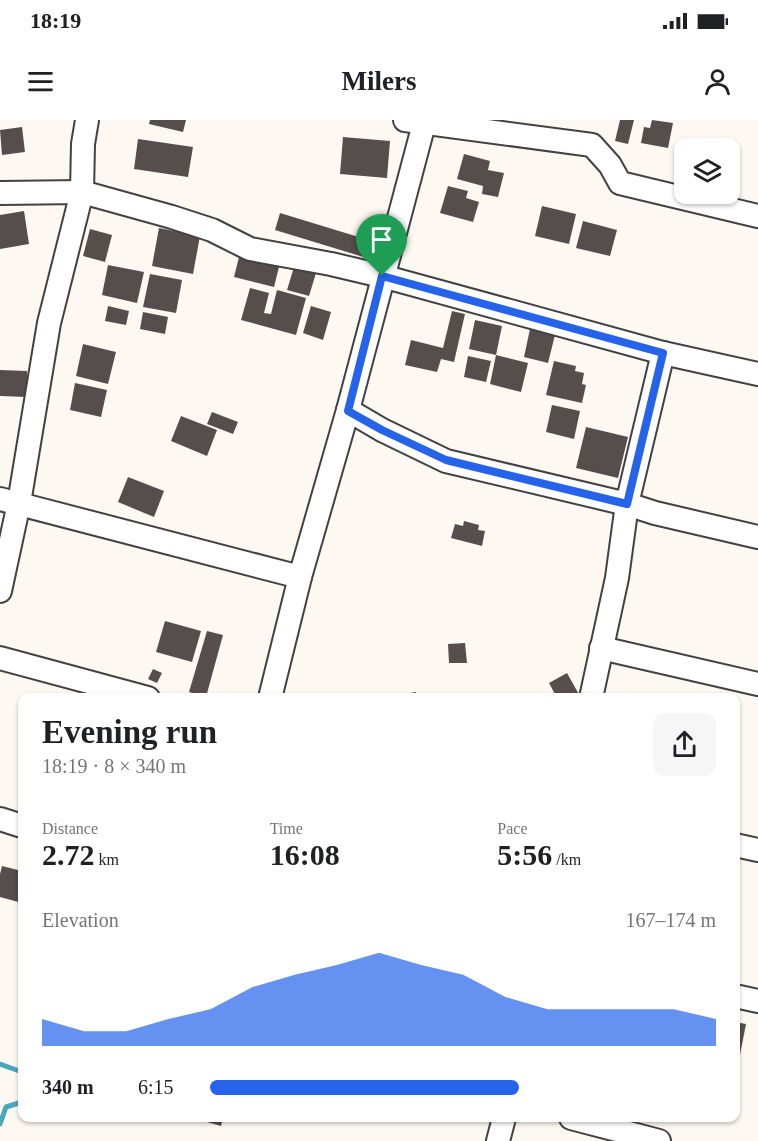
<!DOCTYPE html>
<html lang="en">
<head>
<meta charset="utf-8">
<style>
	body { margin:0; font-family:"Times New Roman",serif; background:#f6f6f6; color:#202124; height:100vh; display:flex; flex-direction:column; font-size:22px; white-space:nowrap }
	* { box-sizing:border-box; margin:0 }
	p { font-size:20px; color:#757577 }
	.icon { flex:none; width:33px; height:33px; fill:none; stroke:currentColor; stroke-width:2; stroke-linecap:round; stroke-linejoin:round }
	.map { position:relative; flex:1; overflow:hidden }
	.details { position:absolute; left:18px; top:573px; width:722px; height:429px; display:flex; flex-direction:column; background:#fff; border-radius:12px; box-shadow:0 2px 4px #0004 }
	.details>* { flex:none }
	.buttons { position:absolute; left:674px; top:18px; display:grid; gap:12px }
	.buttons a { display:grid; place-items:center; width:66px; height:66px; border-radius:12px; background:#fff; box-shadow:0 2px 4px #0004; font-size:30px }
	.pin { position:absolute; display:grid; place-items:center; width:51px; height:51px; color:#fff; margin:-62px -26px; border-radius:50% 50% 50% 0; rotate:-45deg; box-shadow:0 0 6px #0007 }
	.pin .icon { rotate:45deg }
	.round { display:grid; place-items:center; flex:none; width:63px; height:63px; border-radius:12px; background:#f6f6f6 }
	.summary { display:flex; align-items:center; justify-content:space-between; height:102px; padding:0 24px }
	h1 { font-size:33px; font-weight:800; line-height:45px }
	.stats { display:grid; grid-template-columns:repeat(3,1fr); gap:9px; height:102px; padding:6px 24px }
	.stats div { display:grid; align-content:center }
	.stats b { font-size:30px; font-weight:800 }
	.stats small { font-size:16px; font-weight:400 }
	.stats p { font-size:16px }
	.chart { height:168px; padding:12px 24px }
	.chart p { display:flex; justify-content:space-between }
	.chart svg { width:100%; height:108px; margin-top:6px; fill:#2563eb; opacity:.7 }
	ul { padding:0 24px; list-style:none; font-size:20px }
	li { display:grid; grid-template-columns:96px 72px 1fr; align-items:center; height:45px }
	li i { height:15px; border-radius:8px; background:#2563eb }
	.status { display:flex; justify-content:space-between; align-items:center; height:42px; padding:0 30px; background:#fff; direction:ltr }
	.status svg { height:16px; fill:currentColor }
	header { display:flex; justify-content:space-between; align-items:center; height:78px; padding:0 24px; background:#fff; font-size:27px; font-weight:800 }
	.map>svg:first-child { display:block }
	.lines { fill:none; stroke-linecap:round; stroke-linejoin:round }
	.stream { stroke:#4ca6bd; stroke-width:5 }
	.building { fill:#564e4c }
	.minor-casing { stroke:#424242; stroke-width:26 }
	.minor { stroke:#fff; stroke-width:22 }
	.route-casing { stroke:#fff; stroke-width:12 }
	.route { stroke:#2563eb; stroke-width:8 }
</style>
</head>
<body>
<div class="status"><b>18:19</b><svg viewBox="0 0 49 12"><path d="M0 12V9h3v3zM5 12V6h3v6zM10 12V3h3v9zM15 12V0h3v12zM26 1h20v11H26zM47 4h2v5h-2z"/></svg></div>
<header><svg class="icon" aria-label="menu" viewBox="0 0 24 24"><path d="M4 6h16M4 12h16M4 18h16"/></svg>Milers<svg class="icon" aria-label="person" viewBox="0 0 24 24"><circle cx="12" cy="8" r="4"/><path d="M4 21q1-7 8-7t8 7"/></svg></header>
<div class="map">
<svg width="758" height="1021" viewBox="0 0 758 1021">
	<rect width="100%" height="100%" fill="#fdf9f2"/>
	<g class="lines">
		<g class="stream">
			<path d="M0,944l22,8"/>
			<path d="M0,1004l6,-17 16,-5"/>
		</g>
	</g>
	<g class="building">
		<path d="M150,0h36l-3,12 -34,-8z"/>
		<path d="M620,0h14l-6,24 -13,-3z"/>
		<path d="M652,0l21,3 -5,25 -27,-5 3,-16 6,1z"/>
		<path d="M22,7l3,25 -23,3 -2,-25z"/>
		<path d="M343,17l47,4 -3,37 -47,-4z"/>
		<path d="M138,19l55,8 -5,30 -54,-8z"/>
		<path d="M464,34l26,7 -2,9 16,3 -6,24 -16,-3 1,-8 -26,-7z"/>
		<path d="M448,66l20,5 -2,7 13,4 -6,20 -33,-9z"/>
		<path d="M542,86l34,8 -7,30 -34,-8z"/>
		<path d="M24,91l5,33 -29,5v-34z"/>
		<path d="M280,93l95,29 -5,17 -95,-29z"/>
		<path d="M583,101l34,9 -7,26 -34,-8z"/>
		<path d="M159,108l41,8 -7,38 -41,-8z"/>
		<path d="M90,109l22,6 -7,27 -22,-6z"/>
		<path d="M240,133l40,10 -6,24 -40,-10z"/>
		<path d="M108,145l36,7 -7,31 -35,-8z"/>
		<path d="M294,147l22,6 -7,23 -22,-6z"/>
		<path d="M150,154l32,6 -6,33 -33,-6z"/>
		<path d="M250,168l19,5 -5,20 7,1 6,-24 29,8 -10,37 -55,-15z"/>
		<path d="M108,186l21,5 -3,14 -21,-4z"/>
		<path d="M311,186l20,6 -8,28 -20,-7z"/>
		<path d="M452,191l13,3 -11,48 -13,-3 -4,13 -32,-7 6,-25 32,8z"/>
		<path d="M143,192l25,5 -3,17 -25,-5z"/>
		<path d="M475,200l27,6 -6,29 -27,-6z"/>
		<path d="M530,209l25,6 -7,28 -24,-6z"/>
		<path d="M83,224l33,8 -8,32 -32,-8z"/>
		<path d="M496,235l32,8 -7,29 -31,-8z"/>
		<path d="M468,236l23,5 -5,21 -22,-5z"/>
		<path d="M554,241l22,5 -1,5 9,2 -2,11 4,1 -4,18 -36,-8z"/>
		<path d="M0,250l27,1v26l-27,-1z"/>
		<path d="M75,263l32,7 -6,27 -31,-7z"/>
		<path d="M552,285l28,6 -6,28 -28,-7z"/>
		<path d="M212,292l26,10 -5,12 -26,-10z"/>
		<path d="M181,296l36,14 -10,26 -36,-15z"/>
		<path d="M586,307l42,10 -10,41 -42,-10z"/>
		<path d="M128,357l36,14 -10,26 -36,-15z"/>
		<path d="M464,401l15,4 -1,5 7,1 -3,15 -31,-8 4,-14 8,2z"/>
		<path d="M165,501l36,10 -9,31 -36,-10z"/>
		<path d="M207,511l16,4 -17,62 -17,-5z"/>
		<path d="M465,523l2,20h-18l-1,-19z"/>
		<path d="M153,549l9,4 -5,10 -9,-4z"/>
		<path d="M567,553l14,25h-24l-8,-15z"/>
		<path d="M416,572l1,6h-24v-2z"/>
		<path d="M2,746l20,5v32l-22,-6v-23z"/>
		<path d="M735,902l11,2 -10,51 -1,-1z"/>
		<path d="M193,998h30l-2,8z"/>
	</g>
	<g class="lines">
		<defs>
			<g id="minor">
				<path d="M405,0l187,25 18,20 10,18 138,33"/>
				<path d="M425,0l-77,290 34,20 64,31 181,43 -10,74 -26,120"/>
				<path d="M0,73l82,-1 90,25 40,13 38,19 81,15 51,12 281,77 95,21"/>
				<path d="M663,233l-36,151 28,9 103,24"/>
				<path d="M0,379l300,78 48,-167"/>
				<path d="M0,471l19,-88 30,-180 33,-131 1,-48 4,-24"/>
				<path d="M601,528l157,36"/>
				<path d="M0,538l148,40"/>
				<path d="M270,578l30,-121"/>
				<path d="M0,699l22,7"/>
				<path d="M735,725l23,5"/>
				<path d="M735,876l23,5"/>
				<path d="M571,998l88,23"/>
				<path d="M498,1021l6,-23"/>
			</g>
		</defs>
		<use href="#minor" class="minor-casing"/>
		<use href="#minor" class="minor"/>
	</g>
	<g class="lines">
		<defs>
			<path id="route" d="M382,156l281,77 -36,151 -181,-44 -64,-30 -34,-19z"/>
		</defs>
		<use href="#route" class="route-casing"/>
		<use href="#route" class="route"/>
	</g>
</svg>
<div class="buttons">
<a><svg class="icon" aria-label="layers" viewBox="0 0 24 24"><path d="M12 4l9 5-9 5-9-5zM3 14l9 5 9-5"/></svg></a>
</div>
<div class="pin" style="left:382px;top:156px;background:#1e9e55"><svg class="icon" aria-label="arrive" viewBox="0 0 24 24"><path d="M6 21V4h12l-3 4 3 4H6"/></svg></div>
<section class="details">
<div class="summary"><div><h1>Evening run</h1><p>18:19 · 8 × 340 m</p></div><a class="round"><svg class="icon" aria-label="share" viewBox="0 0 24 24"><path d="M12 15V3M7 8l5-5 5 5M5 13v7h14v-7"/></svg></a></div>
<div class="stats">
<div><p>Distance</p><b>2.72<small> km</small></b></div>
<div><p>Time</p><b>16:08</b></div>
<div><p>Pace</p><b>5:56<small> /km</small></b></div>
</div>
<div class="chart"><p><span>Elevation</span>167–174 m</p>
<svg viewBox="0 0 160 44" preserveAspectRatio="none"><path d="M0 44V33L10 38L20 38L30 33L40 29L50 20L60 15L70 11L80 6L90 11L100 15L110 24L120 29L130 29L140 29L150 29L160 33V44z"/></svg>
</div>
<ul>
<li><b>340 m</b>6:15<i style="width:61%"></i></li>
</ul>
</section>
</div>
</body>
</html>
